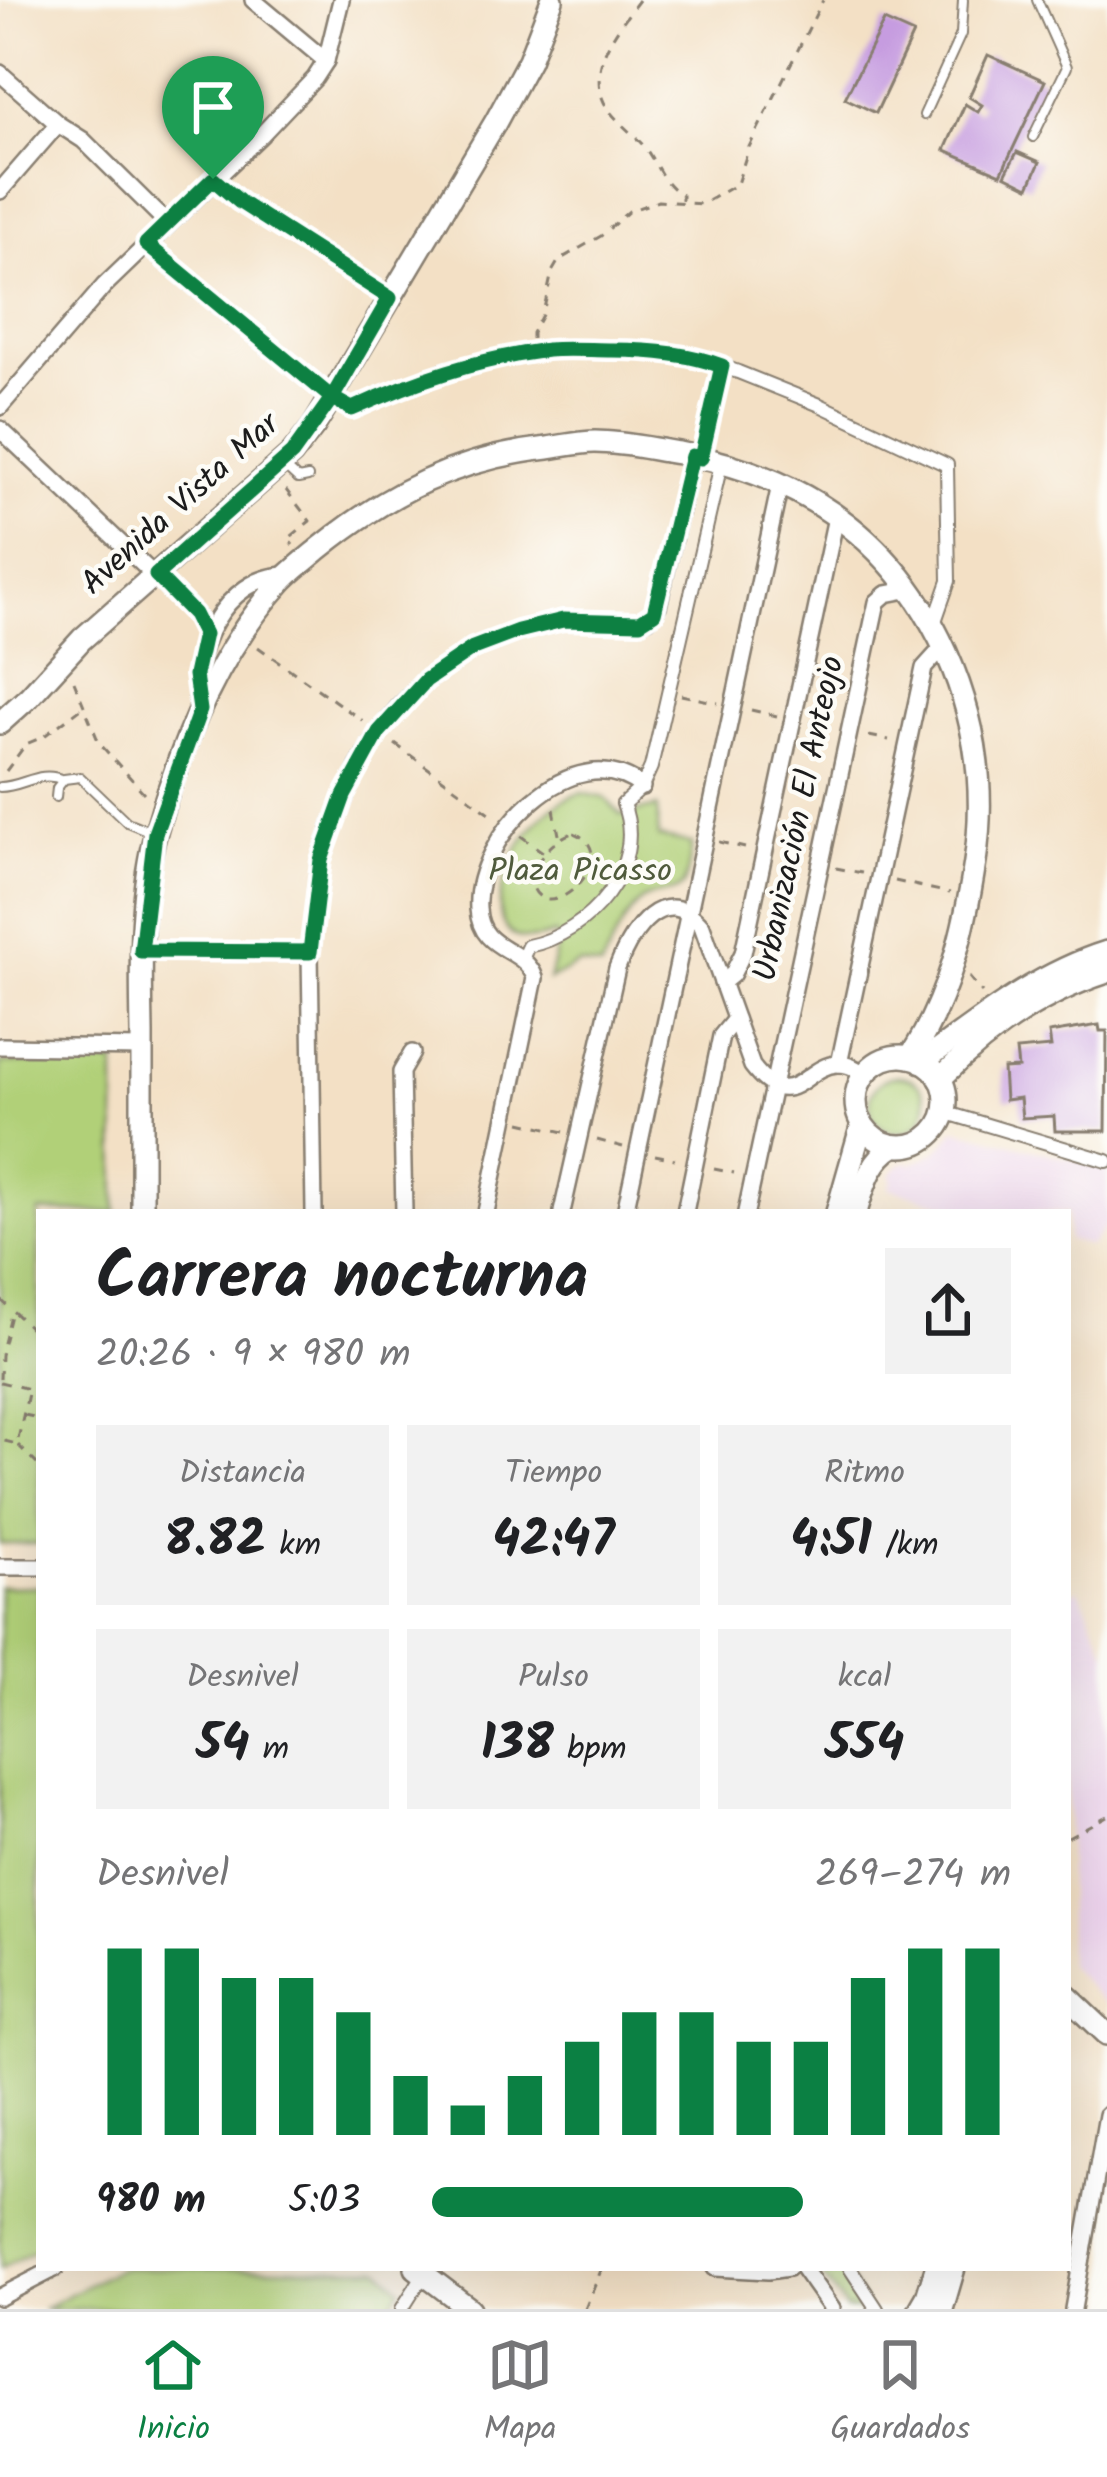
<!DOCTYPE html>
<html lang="es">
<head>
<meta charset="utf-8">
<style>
	body { margin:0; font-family:Kalam,sans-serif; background:#f2f2f2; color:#202124; height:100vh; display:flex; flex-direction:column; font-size:45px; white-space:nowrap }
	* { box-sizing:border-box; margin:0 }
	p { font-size:39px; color:#757577 }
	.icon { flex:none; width:66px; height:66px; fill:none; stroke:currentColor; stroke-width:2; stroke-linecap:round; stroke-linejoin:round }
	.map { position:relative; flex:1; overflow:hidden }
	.sheet { position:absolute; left:36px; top:1209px; width:1035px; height:1062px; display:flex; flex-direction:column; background:#fff; border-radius:0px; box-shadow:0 12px 48px #0002 }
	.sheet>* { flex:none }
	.pin { position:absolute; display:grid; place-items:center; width:102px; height:102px; color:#fff; margin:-123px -51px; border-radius:50% 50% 50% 0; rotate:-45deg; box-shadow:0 0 12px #0007 }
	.pin .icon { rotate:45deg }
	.round { display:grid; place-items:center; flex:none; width:126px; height:126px; border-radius:0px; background:#f2f2f2 }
	.head { display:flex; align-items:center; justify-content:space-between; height:204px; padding:0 60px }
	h1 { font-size:66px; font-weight:700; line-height:90px }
	.figures { display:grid; grid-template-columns:repeat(3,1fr); gap:18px; height:204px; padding:12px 60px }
	.figures div { display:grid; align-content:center; border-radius:0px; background:#f2f2f2; text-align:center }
	.figures b { font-size:51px; font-weight:700 }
	.figures small { font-size:33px; font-weight:400 }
	.figures p { font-size:33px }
	.chart { height:336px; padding:24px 60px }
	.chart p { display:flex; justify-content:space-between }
	.chart svg { width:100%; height:216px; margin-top:12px; stroke:#0b8043; stroke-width:6 }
	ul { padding:0 60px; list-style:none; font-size:39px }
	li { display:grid; grid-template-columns:192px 144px 1fr; align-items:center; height:90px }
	li i { height:30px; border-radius:15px; background:#0b8043 }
	.menu { display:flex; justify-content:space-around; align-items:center; height:168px; border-top:3px solid #e0e0e0; background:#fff; font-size:33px; color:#757577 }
	.menu a { display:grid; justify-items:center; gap:6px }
	.menu .on { color:#0b8043 }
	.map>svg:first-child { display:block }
	.built { fill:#ebd1eb }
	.green { fill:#b1d078; stroke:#66764a; stroke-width:3 }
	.building { fill:#c69ce0 }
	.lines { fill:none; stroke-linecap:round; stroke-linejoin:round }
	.service-casing { stroke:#887e70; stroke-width:12 }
	.pedestrian-casing { stroke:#887e70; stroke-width:16 }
	.minor-casing { stroke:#887e70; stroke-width:20 }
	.tertiary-casing { stroke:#887e70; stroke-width:26 }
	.path { stroke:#887e70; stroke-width:3; stroke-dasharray:9 9; stroke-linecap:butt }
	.service { stroke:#fff; stroke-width:8 }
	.pedestrian { stroke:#fff; stroke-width:12 }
	.minor { stroke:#fff; stroke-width:15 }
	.tertiary { stroke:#fff; stroke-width:21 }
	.route-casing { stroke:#fff; stroke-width:24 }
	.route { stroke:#0b8043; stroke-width:15 }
	.labels { text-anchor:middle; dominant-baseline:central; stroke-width:9; stroke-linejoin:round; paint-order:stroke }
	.street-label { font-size:33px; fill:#1c1c1c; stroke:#fdfcf7 }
	.park-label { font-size:33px; fill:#505b3c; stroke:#fdfcf7 }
</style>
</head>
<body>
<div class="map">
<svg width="1107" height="2309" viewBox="0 0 1107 2309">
	<rect width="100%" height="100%" fill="#fdfcf7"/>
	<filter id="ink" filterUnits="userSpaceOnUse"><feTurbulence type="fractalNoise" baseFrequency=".00833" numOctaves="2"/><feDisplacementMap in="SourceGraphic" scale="24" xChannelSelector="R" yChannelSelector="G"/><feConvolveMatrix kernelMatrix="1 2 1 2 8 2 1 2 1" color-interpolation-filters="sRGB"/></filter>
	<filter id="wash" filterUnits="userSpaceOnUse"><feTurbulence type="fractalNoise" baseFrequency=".004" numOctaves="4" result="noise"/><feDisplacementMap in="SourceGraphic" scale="48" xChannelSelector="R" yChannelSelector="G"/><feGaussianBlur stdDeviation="2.7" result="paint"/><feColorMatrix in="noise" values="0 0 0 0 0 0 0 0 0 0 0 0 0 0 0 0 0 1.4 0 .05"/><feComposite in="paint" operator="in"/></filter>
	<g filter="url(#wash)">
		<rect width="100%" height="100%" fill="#f3e0c5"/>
		<g class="built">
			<path d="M955,1129l152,40v55l-17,22 -22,-6v-28h-97l-82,-24 4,-9 -3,-3 7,-9 6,-4 7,-1 1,3 20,-10 13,-10z"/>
			<path d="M1079,1590l28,63v353l-39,-41v-370z"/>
		</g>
		<g class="green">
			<path d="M582,793l23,5 16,17 36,-8 2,30 33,7c-2,12 -3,29 -8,39 -7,14 -31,7 -43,18 -19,18 -29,44 -40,67l-22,-4 -30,16 9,-37 -3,-9c-100,35 -47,-123 27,-141z"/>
			<path d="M115,1062l1,150h-77v332h-39v-481z"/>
			<circle cx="898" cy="1104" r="28"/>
			<path d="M39,1586v662l-39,21v-682z"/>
			<path d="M120,2268h259l22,20 -12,21h-347z"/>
			<path d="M817,2268h25l23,36 -7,5h-12z"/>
		</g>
		<g id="blocks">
			<g class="building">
				<path d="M884,21l29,13 -37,79 -31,-15z"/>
				<path d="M988,55l57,26 -44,93 -56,-24 20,-46 13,8 4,-7 -13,-8z"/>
				<path d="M1017,152l23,10 -11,25 -24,-12z"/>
				<path d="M1099,1025l1,6h7l-1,100h-51l-1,-15 -32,2 -2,-20 -15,2 -2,-31 15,-1 -2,-18 35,-3 -2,-14z"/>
			</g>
		</g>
	</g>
	<g filter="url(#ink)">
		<use href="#blocks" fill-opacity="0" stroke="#887e70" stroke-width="3"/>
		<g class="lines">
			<defs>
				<g id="service">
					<path d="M924,115l37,-81 2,-34"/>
					<path d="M1033,137l34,-70 -30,-67"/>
					<path d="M285,467l13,12 10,-2"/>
					<path d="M0,787c23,0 40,-18 63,-7"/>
					<path d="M56,797l1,-9 7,-9 16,-2 47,45 27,11"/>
				</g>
				<g id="pedestrian">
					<path d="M332,398l20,11 93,-39 44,-11 62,-9h98l56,10 33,12 82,33 127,60 2,116 -15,43"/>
					<path d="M701,458l21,-92"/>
					<path d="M522,959l6,-13c61,-12 120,-79 95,-142l19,-17 9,-20 70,-303"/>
					<path d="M944,1112l163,49"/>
					<path d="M850,2268l27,41"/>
					<path d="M402,2309l22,-35"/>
				</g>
				<g id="minor">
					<path d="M253,0l73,61"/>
					<path d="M0,73l58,51 25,16 85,84"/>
					<path d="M213,179l27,23 150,96"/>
					<path d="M0,191l58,-67"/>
					<path d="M146,245l186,153"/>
					<path d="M0,407l104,-121 158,-152 53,-56 11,-17 15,-61"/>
					<path d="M0,429l194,184 10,16 -1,15"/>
					<path d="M199,710c-12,-55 25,-135 89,-135"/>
					<path d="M722,983l10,-8 11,-22 93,-436"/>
					<path d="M0,1046l142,2"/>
					<path d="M839,1064l85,-396 19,-21"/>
					<path d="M314,1212l-4,-260 11,-92 10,-31 27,-62 21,-35 20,-25 27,-27 47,-32 45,-17 45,-11 77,2 8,-3 10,-13 34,-150"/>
					<path d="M404,1212l-3,-140 11,-19"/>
					<path d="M486,1212l49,-234c-11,-33 -54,-24 -57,-69 -5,-70 95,-177 164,-122"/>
					<path d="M562,1212l55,-244c14,-36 46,-88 85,-42l50,140c39,51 53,-1 85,-2 11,-1 19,5 28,10"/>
					<path d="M625,1212l155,-727"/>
					<path d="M685,1212l36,-176 14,-17"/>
					<path d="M746,1212l131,-610 9,-8 26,-5"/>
					<path d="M0,1567h39"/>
					<path d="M715,2268l53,3 20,-3"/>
					<path d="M803,2268l29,41"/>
					<path d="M0,2297l56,-29"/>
					<path d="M1073,2309l34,-194"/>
				</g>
				<g id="tertiary">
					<path d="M0,723l29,-26 53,-58 210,-185 22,-28 181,-303 34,-63 23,-60"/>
					<circle cx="901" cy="1101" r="45"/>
					<path d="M922,1062c59,-43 115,-88 185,-110"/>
					<path d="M940,1079c48,-49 101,-86 167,-107"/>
					<path d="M142,1212c0,-60 0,-119 0,-179 -1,-67 -4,-140 15,-205 26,-90 63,-180 127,-249 11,-11 24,-21 36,-31 69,-56 138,-90 228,-100 15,-2 32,-6 47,-6 28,0 56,7 84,11 122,22 215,85 267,199 30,67 40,137 29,210 -10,67 -27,138 -65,195"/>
					<path d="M837,1212l25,-88"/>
					<path d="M856,1212c8,-25 14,-52 38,-66"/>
					<path d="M1068,1997l39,37"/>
					<path d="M416,2268l54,41"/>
					<path d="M920,2309l7,-12 9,-29"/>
					<path d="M942,2309l12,-41"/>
				</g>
			</defs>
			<use href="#service" class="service-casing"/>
			<use href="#pedestrian" class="pedestrian-casing"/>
			<use href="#minor" class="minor-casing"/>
			<use href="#tertiary" class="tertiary-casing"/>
			<g class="path">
				<path d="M639,0c-21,28 -52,65 -35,102 8,16 26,29 38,42 15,18 19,39 40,51v5"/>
				<path d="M532,339v-6l11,-20 9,-41 7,-12 42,-24 28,-25 29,-10 44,3 35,-20 12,-37 74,-147"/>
				<path d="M286,490l24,31 -22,18 5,6"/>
				<path d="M258,647l105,74"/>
				<path d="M74,681l25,62 45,50"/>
				<path d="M681,695l37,8"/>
				<path d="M751,710l26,6"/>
				<path d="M810,723l20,4"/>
				<path d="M869,736l20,4"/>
				<path d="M395,744l99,72"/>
				<path d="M6,771l20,-27 17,-7 41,-31"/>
				<path d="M554,809l5,26"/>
				<path d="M574,833c47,19 -10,79 -32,65 -27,-16 8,-61 32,-65z"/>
				<path d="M521,836l23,17"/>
				<path d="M719,842l26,6"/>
				<path d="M784,856l20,5"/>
				<path d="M836,868l26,5"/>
				<path d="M501,875l32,-3"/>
				<path d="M895,881l55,12"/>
				<path d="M162,951l129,1"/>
				<path d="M969,977l13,16"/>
				<path d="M521,1122l43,10"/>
				<path d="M597,1140l26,7"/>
				<path d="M655,1155l20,4"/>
				<path d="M714,1169l20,4"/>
				<path d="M0,1299l39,37"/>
				<path d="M0,1379l1,-24 11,-44"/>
				<path d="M0,1382l29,7 -12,55 -17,-4"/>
				<path d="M24,1415l15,3"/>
				<path d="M18,1445l21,21"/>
				<path d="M1068,1837l39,-21"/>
				<path d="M585,2309l17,-41"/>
			</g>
			<use href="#service" class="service"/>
			<use href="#pedestrian" class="pedestrian"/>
			<use href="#minor" class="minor"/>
			<use href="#tertiary" class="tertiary"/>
		</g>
	</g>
	<g class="lines" filter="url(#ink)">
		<defs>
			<path id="route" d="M213,179l27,23 150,96 -58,100 -40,56 -136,121 38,39 10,20 -9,41 5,35 -45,123 -14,118 169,1 11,-92 23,-64 35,-64 47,-52 47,-32 45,-17 45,-11 77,2 14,-9 38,-157 9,2 21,-92c-35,-13 -73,-16 -110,-16 -21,0 -44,-2 -65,0 -69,9 -131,30 -195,59l-20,-11 -186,-154 67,-65"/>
		</defs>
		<use href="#route" class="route-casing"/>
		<use href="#route" class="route"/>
	</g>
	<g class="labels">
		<g class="street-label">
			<text transform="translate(181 505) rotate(-42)">Avenida Vista Mar</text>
			<text transform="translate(800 819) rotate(-78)">Urbanización El Anteojo</text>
		</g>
		<g class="park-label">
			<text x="580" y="872">Plaza Picasso</text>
		</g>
	</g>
</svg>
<div class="pin" style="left:213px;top:179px;background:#1e9e55"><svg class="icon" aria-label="arrive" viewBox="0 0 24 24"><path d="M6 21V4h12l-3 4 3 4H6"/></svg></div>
<section class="sheet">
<div class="head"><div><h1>Carrera nocturna</h1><p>20:26 · 9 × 980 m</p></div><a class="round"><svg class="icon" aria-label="share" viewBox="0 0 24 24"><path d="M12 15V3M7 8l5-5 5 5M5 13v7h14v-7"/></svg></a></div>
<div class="figures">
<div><p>Distancia</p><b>8.82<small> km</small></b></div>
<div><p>Tiempo</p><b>42:47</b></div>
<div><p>Ritmo</p><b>4:51<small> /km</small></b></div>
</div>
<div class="figures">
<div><p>Desnivel</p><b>54<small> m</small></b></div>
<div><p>Pulso</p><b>138<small> bpm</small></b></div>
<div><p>kcal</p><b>554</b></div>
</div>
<div class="chart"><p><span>Desnivel</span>269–274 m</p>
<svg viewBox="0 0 160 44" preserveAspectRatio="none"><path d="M5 44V6M15 44V6M25 44V12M35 44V12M45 44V19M55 44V32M65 44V38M75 44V32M85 44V25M95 44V19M105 44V19M115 44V25M125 44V25M135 44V12M145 44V6M155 44V6"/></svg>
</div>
<ul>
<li><b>980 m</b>5:03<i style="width:64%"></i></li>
</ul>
</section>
</div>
<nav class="menu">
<a class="on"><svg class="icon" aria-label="home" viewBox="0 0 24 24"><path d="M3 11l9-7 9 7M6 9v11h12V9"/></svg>Inicio</a>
<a><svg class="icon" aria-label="map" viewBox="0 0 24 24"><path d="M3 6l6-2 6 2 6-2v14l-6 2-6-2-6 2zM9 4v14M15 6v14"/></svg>Mapa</a>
<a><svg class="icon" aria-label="saved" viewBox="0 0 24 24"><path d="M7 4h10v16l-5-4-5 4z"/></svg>Guardados</a>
</nav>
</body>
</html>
